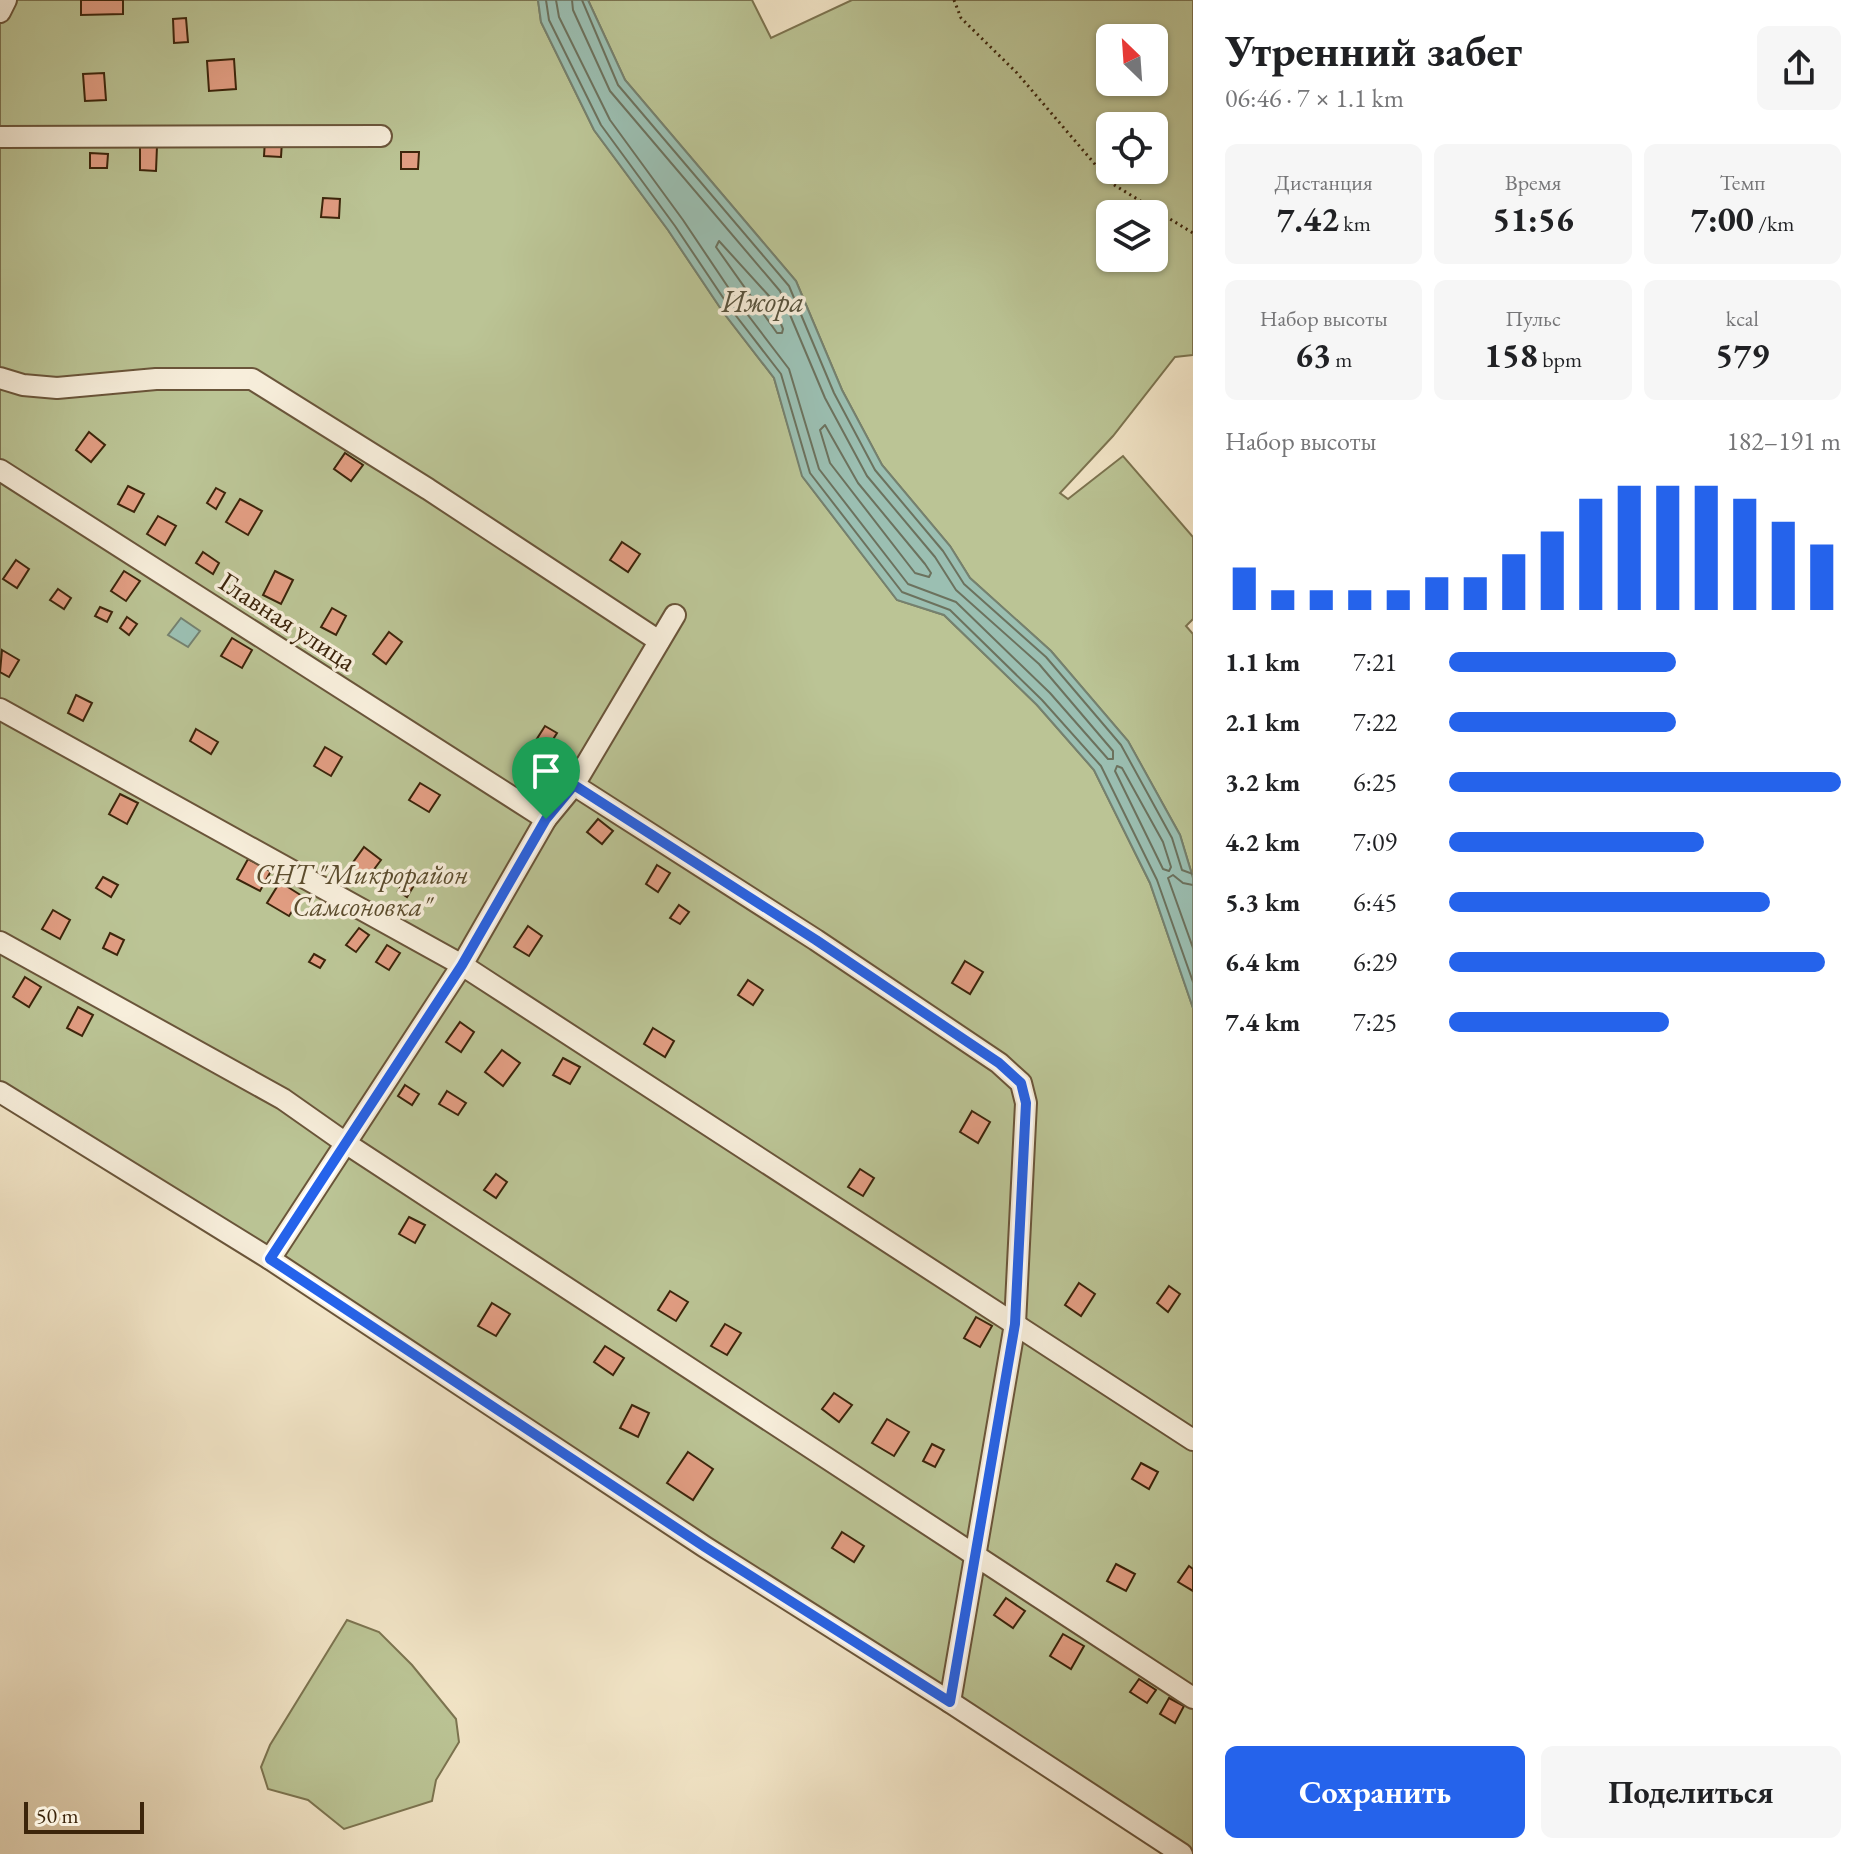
<!DOCTYPE html>
<html lang="ru">
<head>
<meta charset="utf-8">
<style>
	body { margin:0; font-family:"EB Garamond",serif; background:#f6f6f6; color:#202124; height:100vh; display:flex; flex-direction:column; font-size:30px; white-space:nowrap }
	* { box-sizing:border-box; margin:0 }
	p { font-size:26px; color:#757577 }
	.icon { flex:none; width:44px; height:44px; fill:none; stroke:currentColor; stroke-width:2; stroke-linecap:round; stroke-linejoin:round }
	.map { position:relative; flex:1; overflow:hidden }
	.side { display:flex; flex-direction:column; background:#fff; width:680px }
	.side>* { flex:none }
	.needle { width:52px; rotate:335deg }
	.fabs { position:absolute; left:1096px; top:24px; display:grid; gap:16px }
	.fabs a { display:grid; place-items:center; width:72px; height:72px; border-radius:12px; background:#fff; box-shadow:0 2px 6px #0004; font-size:40px }
	.scale { position:absolute; left:24px; bottom:20px; width:120px; box-sizing:border-box; padding-left:8px; border:4px solid #3c250b; border-top:0; font-size:22px; line-height:28px; white-space:nowrap; color:#3c250b; -webkit-text-stroke:6px #f7eedb; paint-order:stroke }
	.pin { position:absolute; display:grid; place-items:center; width:68px; height:68px; color:#fff; margin:-82px -34px; border-radius:50% 50% 50% 0; rotate:-45deg; box-shadow:0 0 8px #0007 }
	.pin .icon { rotate:45deg }
	.round { display:grid; place-items:center; flex:none; width:84px; height:84px; border-radius:12px; background:#f6f6f6 }
	.head { display:flex; align-items:center; justify-content:space-between; height:136px; padding:0 32px }
	h1 { font-size:44px; font-weight:700; line-height:60px }
	.metrics { display:grid; grid-template-columns:repeat(3,1fr); gap:12px; height:136px; padding:8px 32px }
	.metrics div { display:grid; align-content:center; border-radius:12px; background:#f6f6f6; text-align:center }
	.metrics b { font-size:34px; font-weight:700 }
	.metrics small { font-size:22px; font-weight:400 }
	.metrics p { font-size:22px }
	.chart { height:224px; padding:16px 32px }
	.chart p { display:flex; justify-content:space-between }
	.chart svg { width:100%; height:144px; margin-top:8px; stroke:#2563eb; stroke-width:6 }
	.cta { display:flex; gap:16px; margin-top:auto; padding:16px 32px }
	.cta a { flex:1; height:92px; border-radius:12px; background:#2563eb; color:#fff; font-size:32px; font-weight:700; line-height:92px; text-align:center }
	.cta a+a { background:#f6f6f6; color:#202124 }
	ul { padding:0 32px; list-style:none; font-size:26px }
	li { display:grid; grid-template-columns:128px 96px 1fr; align-items:center; height:60px }
	li i { height:20px; border-radius:10px; background:#2563eb }
	main { display:flex; flex:1; min-height:0 }
	.map>svg:first-child { display:block }
	.green { fill:#bbc495; stroke:#7c7450; stroke-width:2; fill-rule:evenodd }
	.water { fill:#9bbfb2; stroke:#75816f; stroke-width:2 }
	.lines { fill:none; stroke-linecap:round; stroke-linejoin:round }
	.shore { stroke:#6c725e; stroke-width:2 }
	.building { fill:#e19d82; stroke:#3c250b; stroke-width:2 }
	.minor-casing { stroke:#6a553a; stroke-width:24 }
	.path { stroke:#3c250b; stroke-width:3; stroke-dasharray:2 4; stroke-linecap:butt }
	.minor { stroke:#f7eedb; stroke-width:20 }
	.route-casing { stroke:#fff; stroke-width:16 }
	.route { stroke:#2563eb; stroke-width:10 }
	.labels { text-anchor:middle; dominant-baseline:central; stroke-width:7; stroke-linejoin:round; paint-order:stroke }
	.street-label { font-size:28px; fill:#3c250b; stroke:#f7eedb }
	.park-label { font-size:28px; font-style:italic; fill:#5c4d2e; stroke:#f7eedb }
	.water-label { font-size:30px; font-style:italic; fill:#58533d; stroke:#f7eedb }
</style>
</head>
<body>
<main>
<div class="map">
<svg width="1193" height="1854" viewBox="0 0 1193 1854">
	<rect width="100%" height="100%" fill="#f2e5c7"/>
	<filter id="stains"><feTurbulence type="fractalNoise" baseFrequency=".0025" numOctaves="4"/><feColorMatrix values="0 0 0 0 .2 0 0 0 0 .09 0 0 0 0 .02 0 0 0 .5 -.17"/></filter>
	<radialGradient id="worn" r=".72"><stop offset=".6" stop-color="#630" stop-opacity="0"/><stop offset="1" stop-color="#630" stop-opacity=".3"/></radialGradient>
	<g class="green">
		<path d="M0,0h538l3,22 53,108 74,100 55,82 51,66 29,99 94,123 47,15 93,90 57,65 56,113 43,125v846h-11l-1182,-762z"/>
		<path d="M588,0h164l19,38 81,-38h341v355l-18,2 -62,79 -53,57 8,6 55,-43 70,81v82l-7,7 7,8v244l-13,-43 -52,-94 -77,-90 -81,-73 -20,-32 -68,-81 -40,-75 -46,-109 -171,-201zM1110,38h44v44h-44zM1110,126h44v44h-44zM1110,214h44v44h-44z"/>
		<path d="M347,1620l32,12 33,33 44,54 3,23 -23,38 -4,21 -88,28 -36,-29 -40,-11 -7,-22 9,-22z"/>
	</g>
	<g class="water">
		<path d="M538,0h50l37,80 171,201 46,109 40,75 68,81 20,32 81,73 77,90 52,94 13,43v130l-43,-125 -56,-113 -57,-65 -93,-90 -47,-15 -95,-124 -28,-98 -51,-66 -55,-82 -74,-100 -53,-108z"/>
		<path d="M181,618l19,13 -12,16 -20,-12z"/>
	</g>
	<g class="lines">
		<g class="shore">
			<path d="M546,0l3,20 52,105 74,101 55,82 51,66 29,99 92,119 48,18 92,90 59,66 56,114 36,102"/>
			<path d="M556,0l3,17 51,103 73,100 55,82 51,67 30,100 89,115 48,18 94,91 58,66h5v-8l-74,-87 -83,-74 -21,-33 -68,-81 -42,-78 -45,-107 -170,-200 -37,-81 -1,-10"/>
			<path d="M582,0l36,85 171,201 45,107 41,77 68,81 21,33 82,73 75,88 51,93 10,32 11,4"/>
			<path d="M719,241l51,56 13,32 -1,4h-5l-61,-86z"/>
			<path d="M825,425l33,58 67,81 6,9 -2,4 -14,-4 -85,-110 -10,-33z"/>
			<path d="M1117,766l5,2 41,74 8,25 -2,4 -6,-2 -48,-98z"/>
			<path d="M1193,885l-10,-2 -10,-8 -5,3 25,70"/>
		</g>
	</g>
	<g class="building">
		<path d="M81,0h42v14l-42,1z"/>
		<path d="M186,18l2,24 -14,1 -1,-24z"/>
		<path d="M234,59l2,30 -27,2 -2,-30z"/>
		<path d="M104,73l2,27 -21,1 -2,-27z"/>
		<path d="M265,140l17,1 -1,16 -17,-1z"/>
		<path d="M140,146h17l-1,25 -16,-1z"/>
		<path d="M401,152h18l-1,17h-17z"/>
		<path d="M90,153l18,1 -1,14h-17z"/>
		<path d="M323,198l17,1 -1,19 -18,-1z"/>
		<path d="M89,432l16,13 -14,17 -15,-12z"/>
		<path d="M345,453l18,12 -12,16 -17,-12z"/>
		<path d="M128,486l16,8 -10,18 -16,-8z"/>
		<path d="M216,488l9,5 -9,16 -9,-6z"/>
		<path d="M240,499l22,12 -14,24 -22,-13z"/>
		<path d="M158,516l18,10 -11,19 -18,-11z"/>
		<path d="M622,542l18,12 -12,18 -18,-12z"/>
		<path d="M203,552l16,11 -6,11 -17,-11z"/>
		<path d="M16,560l13,9 -12,19 -14,-9z"/>
		<path d="M124,571l16,10 -14,20 -15,-10z"/>
		<path d="M275,571l18,9 -12,24 -18,-9z"/>
		<path d="M58,589l13,9 -7,11 -14,-9z"/>
		<path d="M100,607l12,5 -5,10 -12,-6z"/>
		<path d="M332,608l14,8 -10,19 -15,-8z"/>
		<path d="M127,617l10,7 -8,11 -9,-7z"/>
		<path d="M389,632l13,10 -16,22 -13,-10z"/>
		<path d="M232,638l20,12 -10,18 -21,-12z"/>
		<path d="M2,650l17,10 -10,17 -9,-5z"/>
		<path d="M76,695l16,8 -9,18 -15,-8z"/>
		<path d="M545,726l12,7 -12,19 -12,-7z"/>
		<path d="M196,729l22,13 -7,12 -21,-13z"/>
		<path d="M325,747l17,10 -11,19 -17,-10z"/>
		<path d="M420,783l20,12 -11,17 -20,-12z"/>
		<path d="M120,794l18,9 -11,21 -18,-10z"/>
		<path d="M598,819l15,12 -11,13 -15,-12z"/>
		<path d="M364,847l17,13 -15,20 -17,-12z"/>
		<path d="M248,859l23,12 -11,20 -23,-12z"/>
		<path d="M657,865l13,8 -12,19 -12,-8z"/>
		<path d="M103,877l15,8 -7,12 -15,-9z"/>
		<path d="M405,881l8,6 -6,10 -9,-6z"/>
		<path d="M280,882l22,14 -13,20 -22,-13z"/>
		<path d="M679,905l10,7 -9,12 -10,-6z"/>
		<path d="M53,910l17,10 -10,19 -18,-10z"/>
		<path d="M528,926l14,10 -13,20 -15,-9z"/>
		<path d="M359,928l10,7 -13,17 -10,-7z"/>
		<path d="M110,933l14,7 -7,15 -14,-7z"/>
		<path d="M387,945l13,8 -11,17 -13,-8z"/>
		<path d="M314,954l11,6 -5,8 -11,-6z"/>
		<path d="M965,961l18,11 -13,22 -18,-11z"/>
		<path d="M25,977l16,10 -12,20 -16,-10z"/>
		<path d="M748,980l15,10 -10,15 -15,-10z"/>
		<path d="M78,1007l15,8 -11,21 -15,-8z"/>
		<path d="M460,1022l14,10 -13,20 -15,-10z"/>
		<path d="M653,1028l21,13 -9,16 -21,-13z"/>
		<path d="M502,1050l18,13 -17,23 -18,-14z"/>
		<path d="M563,1058l17,9 -10,17 -17,-9z"/>
		<path d="M405,1085l14,9 -7,11 -14,-9z"/>
		<path d="M447,1091l19,12 -8,12 -19,-11z"/>
		<path d="M972,1111l18,11 -12,21 -18,-11z"/>
		<path d="M860,1169l14,9 -11,18 -15,-9z"/>
		<path d="M496,1174l11,8 -11,16 -12,-8z"/>
		<path d="M409,1217l16,8 -10,18 -16,-9z"/>
		<path d="M1079,1283l16,11 -14,22 -16,-11z"/>
		<path d="M1169,1286l11,8 -12,18 -11,-9z"/>
		<path d="M670,1291l18,11 -12,19 -18,-11z"/>
		<path d="M492,1303l18,11 -14,22 -18,-10z"/>
		<path d="M976,1317l16,9 -12,21 -16,-9z"/>
		<path d="M725,1324l16,9 -14,22 -16,-9z"/>
		<path d="M605,1346l19,12 -11,17 -19,-13z"/>
		<path d="M834,1393l18,12 -13,17 -17,-13z"/>
		<path d="M632,1405l17,8 -11,24 -18,-9z"/>
		<path d="M887,1419l22,13 -15,24 -22,-13z"/>
		<path d="M932,1444l12,6 -9,17 -12,-6z"/>
		<path d="M688,1452l25,17 -20,31 -26,-17z"/>
		<path d="M1141,1463l17,9 -9,17 -17,-10z"/>
		<path d="M842,1532l22,14 -10,16 -22,-14z"/>
		<path d="M1116,1564l19,10 -9,17 -19,-10z"/>
		<path d="M1189,1566l4,3v22l-15,-9z"/>
		<path d="M1006,1598l19,13 -12,17 -19,-13z"/>
		<path d="M1063,1634l21,12 -13,23 -21,-13z"/>
		<path d="M1139,1679l17,11 -9,13 -17,-11z"/>
		<path d="M1169,1698l15,8 -9,17 -15,-9z"/>
	</g>
	<g class="lines">
		<defs>
			<g id="minor">
				<path d="M0,12l6,-12"/>
				<path d="M0,137l381,-1"/>
				<path d="M0,378l23,7 34,3 99,-9h96l176,110 231,152"/>
				<path d="M0,470l546,349"/>
				<path d="M0,709l462,256 731,475"/>
				<path d="M574,785l242,155 183,123 22,20 5,20 -11,221 -65,378"/>
				<path d="M0,942l283,157 64,45 846,554"/>
				<path d="M0,1092l270,167 435,288 245,155 232,152"/>
				<path d="M270,1259l192,-294 84,-146 28,-34 101,-170"/>
			</g>
		</defs>
		<use href="#minor" class="minor-casing"/>
		<path class="path" d="M954,0l7,18 56,55 94,110 82,50"/>
		<use href="#minor" class="minor"/>
	</g>
	<g class="lines">
		<defs>
			<path id="route" d="M574,785l242,155 183,123 22,20 5,20 -11,221 -65,378 -245,-155 -435,-288 192,-294 84,-146z"/>
		</defs>
		<use href="#route" class="route-casing"/>
		<use href="#route" class="route"/>
	</g>
	<g class="labels">
		<g class="street-label">
			<text transform="translate(288 621) rotate(33)">Главная улица</text>
		</g>
		<g class="park-label">
			<text x="362" y="874">СНТ "Микрорайон<tspan x="362" dy="32">Самсоновка"</tspan></text>
		</g>
		<g class="water-label">
			<text x="763" y="301">Ижора</text>
		</g>
	</g>
	<rect width="100%" height="100%" filter="url(#stains)"/>
	<rect width="100%" height="100%" fill="url(#worn)"/>
</svg>
<div class="fabs">
<a><svg class="needle" viewBox="-14 -14 28 28"><path d="M0-13l5 13h-10z" fill="#e53935"/><path d="M0 13l5-13h-10z" fill="#757577"/></svg></a>
<a><svg class="icon" aria-label="locate" viewBox="0 0 24 24"><circle cx="12" cy="12" r="6"/><path d="M12 2v4M12 18v4M2 12h4M18 12h4"/></svg></a>
<a><svg class="icon" aria-label="layers" viewBox="0 0 24 24"><path d="M12 4l9 5-9 5-9-5zM3 14l9 5 9-5"/></svg></a>
</div>
<div class="scale">50 m</div>
<div class="pin" style="left:546px;top:819px;background:#1e9e55"><svg class="icon" aria-label="arrive" viewBox="0 0 24 24"><path d="M6 21V4h12l-3 4 3 4H6"/></svg></div>
</div>
<section class="side">
<div class="head"><div><h1>Утренний забег</h1><p>06:46 · 7 × 1.1 km</p></div><a class="round"><svg class="icon" aria-label="share" viewBox="0 0 24 24"><path d="M12 15V3M7 8l5-5 5 5M5 13v7h14v-7"/></svg></a></div>
<div class="metrics">
<div><p>Дистанция</p><b>7.42<small> km</small></b></div>
<div><p>Время</p><b>51:56</b></div>
<div><p>Темп</p><b>7:00<small> /km</small></b></div>
</div>
<div class="metrics">
<div><p>Набор высоты</p><b>63<small> m</small></b></div>
<div><p>Пульс</p><b>158<small> bpm</small></b></div>
<div><p>kcal</p><b>579</b></div>
</div>
<div class="chart"><p><span>Набор высоты</span>182–191 m</p>
<svg viewBox="0 0 160 44" preserveAspectRatio="none"><path d="M5 44V31M15 44V38M25 44V38M35 44V38M45 44V38M55 44V34M65 44V34M75 44V27M85 44V20M95 44V10M105 44V6M115 44V6M125 44V6M135 44V10M145 44V17M155 44V24"/></svg>
</div>
<ul>
<li><b>1.1 km</b>7:21<i style="width:58%"></i></li>
<li><b>2.1 km</b>7:22<i style="width:58%"></i></li>
<li><b>3.2 km</b>6:25<i style="width:100%"></i></li>
<li><b>4.2 km</b>7:09<i style="width:65%"></i></li>
<li><b>5.3 km</b>6:45<i style="width:82%"></i></li>
<li><b>6.4 km</b>6:29<i style="width:96%"></i></li>
<li><b>7.4 km</b>7:25<i style="width:56%"></i></li>
</ul>
<div class="cta"><a>Сохранить</a><a>Поделиться</a></div>
</section>
</main>
</body>
</html>
